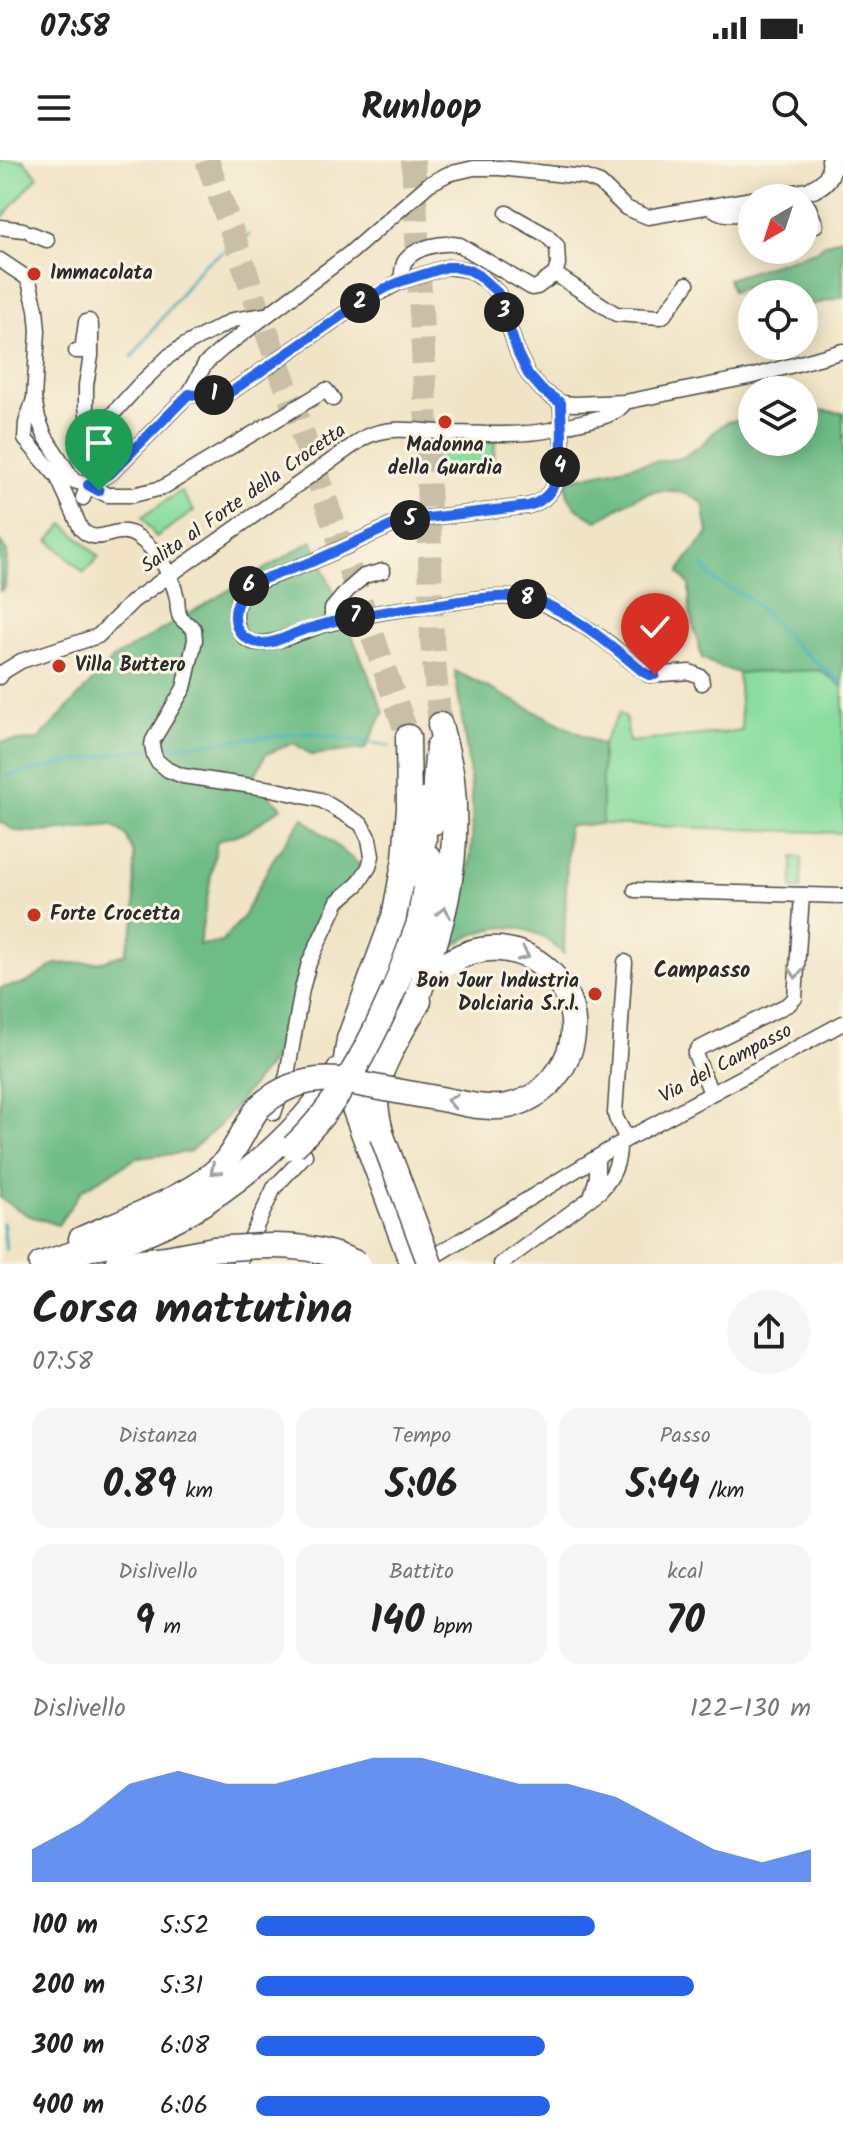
<!DOCTYPE html>
<html lang="it">
<head>
<meta charset="utf-8">
<style>
	body { margin:0; font-family:Kalam,sans-serif; background:#f6f6f6; color:#222; height:100vh; display:flex; flex-direction:column; font-size:30px; white-space:nowrap }
	* { box-sizing:border-box; margin:0 }
	p { font-size:26px; color:#767676 }
	.icon { flex:none; width:44px; height:44px; fill:none; stroke:currentColor; stroke-width:2; stroke-linecap:round; stroke-linejoin:round }
	.map { position:relative; height:1104px; overflow:hidden }
	.panel { display:flex; flex-direction:column; background:#fff; flex:1 }
	.panel>* { flex:none }
	.needle { width:52px; rotate:219deg }
	.controls { position:absolute; left:738px; top:24px; display:grid; gap:16px }
	.controls a { display:grid; place-items:center; width:80px; height:80px; border-radius:50%; background:#fff; box-shadow:0 4px 20px #0003; font-size:40px }
	.pin { position:absolute; display:grid; place-items:center; width:68px; height:68px; color:#fff; margin:-82px -34px; border-radius:50% 50% 50% 0; rotate:-45deg; box-shadow:0 0 8px #0007 }
	.pin .icon { rotate:45deg }
	.km { position:absolute; width:40px; height:40px; margin:-20px; border-radius:50%; background:#222; color:#fff; font-size:22px; line-height:40px; text-align:center }
	.round { display:grid; place-items:center; flex:none; width:84px; height:84px; border-radius:42px; background:#f6f6f6 }
	.overview { display:flex; align-items:center; justify-content:space-between; height:136px; padding:0 32px }
	h1 { font-size:44px; font-weight:600; line-height:60px }
	.metrics { display:grid; grid-template-columns:repeat(3,1fr); gap:12px; height:136px; padding:8px 32px }
	.metrics div { display:grid; align-content:center; border-radius:20px; background:#f6f6f6; text-align:center }
	.metrics b { font-size:40px; font-weight:600 }
	.metrics small { font-size:22px; font-weight:400 }
	.metrics p { font-size:22px }
	.chart { height:224px; padding:16px 32px }
	.chart p { display:flex; justify-content:space-between }
	.chart svg { width:100%; height:144px; margin-top:8px; fill:#2563eb; opacity:.7 }
	ul { padding:0 32px; list-style:none; font-size:26px }
	li { display:grid; grid-template-columns:128px 96px 1fr; align-items:center; height:60px }
	li i { height:20px; border-radius:10px; background:#2563eb }
	.status { display:flex; justify-content:space-between; align-items:center; height:56px; padding:0 40px; background:#fff; direction:ltr }
	.status svg { height:22px; fill:currentColor }
	header { display:flex; justify-content:space-between; align-items:center; height:104px; padding:0 32px; background:#fff; font-size:36px; font-weight:600 }
	.map>svg:first-child { display:block }
	.green { fill:#89dd9f; stroke:#5a8465; stroke-width:2 }
	.forest { fill:#6ebc86; stroke:#4c7458; stroke-width:2 }
	.lines { fill:none; stroke-linecap:round; stroke-linejoin:round }
	.stream { stroke:#41afbd; stroke-width:3 }
	.highway-tunnel { stroke:#c9bfa7; stroke-width:24; stroke-dasharray:24 12; stroke-linecap:butt }
	.street-casing { stroke:#494742; stroke-width:17 }
	.secondary-casing { stroke:#494742; stroke-width:21 }
	.highway-casing { stroke:#494742; stroke-width:27 }
	.street { stroke:#fff; stroke-width:14 }
	.secondary { stroke:#fff; stroke-width:18 }
	.highway { stroke:#fff; stroke-width:24 }
	.street-bridge-casing { stroke:#494742; stroke-width:17; stroke-linecap:butt }
	.highway-bridge-casing { stroke:#494742; stroke-width:27; stroke-linecap:butt }
	.street-bridge { stroke:#fff; stroke-width:14 }
	.highway-bridge { stroke:#fff; stroke-width:24 }
	.oneway { stroke:#a0a0a0 }
	.route-casing { stroke:#fff; stroke-width:16 }
	.route { stroke:#2563eb; stroke-width:10 }
	.poi-dot { fill:#c8321e; stroke:#fcf5e5; stroke-width:3 }
	.labels { text-anchor:middle; dominant-baseline:central; stroke-width:6; stroke-linejoin:round; paint-order:stroke }
	.poi-label { font-size:20px; font-weight:bold; fill:#2b2b2b; stroke:#fcf5e5; text-anchor:start }
	.street-label { font-size:20px; fill:#2b2b2b; stroke:#fcf5e5 }
	.neighbourhood-label { font-size:22px; font-weight:bold; fill:#2b2b2b; stroke:#fcf5e5 }
</style>
</head>
<body>
<div class="status"><b>07:58</b><svg viewBox="0 0 49 12"><path d="M0 12V9h3v3zM5 12V6h3v6zM10 12V3h3v9zM15 12V0h3v12zM26 1h20v11H26zM47 4h2v5h-2z"/></svg></div>
<header><svg class="icon" aria-label="menu" viewBox="0 0 24 24"><path d="M4 6h16M4 12h16M4 18h16"/></svg>Runloop<svg class="icon" aria-label="search" viewBox="0 0 24 24"><circle cx="10" cy="10" r="6"/><path d="M15 15l6 6"/></svg></header>
<div class="map">
<svg width="843" height="1104" viewBox="0 0 843 1104">
	<rect width="100%" height="100%" fill="#fcf5e5"/>
	<filter id="ink" filterUnits="userSpaceOnUse"><feTurbulence type="fractalNoise" baseFrequency=".0125" numOctaves="2"/><feDisplacementMap in="SourceGraphic" scale="16" xChannelSelector="R" yChannelSelector="G"/><feConvolveMatrix kernelMatrix="1 2 1 2 8 2 1 2 1" color-interpolation-filters="sRGB"/></filter>
	<filter id="wash" filterUnits="userSpaceOnUse"><feTurbulence type="fractalNoise" baseFrequency=".006" numOctaves="4" result="noise"/><feDisplacementMap in="SourceGraphic" scale="32" xChannelSelector="R" yChannelSelector="G"/><feGaussianBlur stdDeviation="1.8" result="paint"/><feColorMatrix in="noise" values="0 0 0 0 0 0 0 0 0 0 0 0 0 0 0 0 0 1.4 0 .05"/><feComposite in="paint" operator="in"/></filter>
	<g filter="url(#wash)">
		<rect width="100%" height="100%" fill="#f1e4c6"/>
		<g class="green">
			<path d="M0,0h23l15,16 -34,40 -4,1z"/>
			<path d="M432,275l63,6 -2,27 -62,1z"/>
			<path d="M181,331l13,20 -38,26 -14,-20z"/>
			<path d="M64,364l35,33 -15,16 -35,-33z"/>
			<path d="M820,510l23,17v146l-241,-9v-79l17,-32 7,5 3,24 113,-11 -4,-58z"/>
			<path d="M793,697h9l-1,32h-9z"/>
		</g>
		<g class="forest">
			<path d="M843,77v60l-39,10v-13h-30l-14,-11 -28,9 -4,-13 90,-29 5,-5z"/>
			<path d="M804,250h15l24,3v274l-23,-17 -82,3 -23,-8 -13,-7 -12,-46 -1,-28 -10,-11c6,-16 20,-26 29,-40l-5,-30c-40,-28 -71,-4 -106,18 -16,-8 -36,-21 -29,-41l71,-16 43,-6 23,-16 10,-11 12,-9 25,-5v25h52z"/>
			<path d="M312,381l72,171 -19,37 -54,6 -17,-12 -28,11 -14,27 30,26 -34,24 -31,10 -18,104 23,-3 21,-25 29,-56 31,-43 60,50 -57,87 -29,100 -58,71 -30,26 -52,6 -55,32 -24,35 -31,-10 -27,-17v-210l26,-5 30,-19 43,-2 26,-8 10,-33 -1,-66 -8,-20 -14,-10 -70,7 -26,-1 -16,-9v-80l38,-2 76,-82z"/>
			<path d="M0,382l7,10 -2,36 -5,3z"/>
			<path d="M455,511l147,74v79l-34,2 -4,128c-7,-6 -14,-12 -21,-17 -31,-18 -65,-9 -92,11 9,-36 19,-72 21,-110 3,-55 -10,-112 -17,-167z"/>
		</g>
		<g class="lines">
			<g class="stream">
				<path d="M132,197l71,-92 46,-30"/>
				<path d="M703,406l13,16 31,15 9,8 38,39 49,40"/>
				<path d="M156,588l154,-15 80,13"/>
				<path d="M7,616l106,-22 36,-5"/>
				<path d="M3,1063l3,27"/>
			</g>
		</g>
	</g>
	<g filter="url(#ink)">
		<g class="lines">
			<g class="highway-tunnel">
				<path d="M207,0l201,577"/>
				<path d="M413,0l14,267 5,214 8,84"/>
			</g>
			<defs>
				<g id="street">
					<path d="M758,38l55,-9"/>
					<path d="M710,46c12,12 26,8 42,7"/>
					<path d="M804,48h5l7,17"/>
					<path d="M507,53l39,22 11,11 1,18 -3,10"/>
					<path d="M0,67l23,3"/>
					<path d="M32,74l15,6"/>
					<path d="M0,100l27,18 3,7 6,24 2,22 -4,68 4,19 7,18 29,45 14,4 23,-12 78,-79 16,-30 17,-15 128,-96 79,-69 19,-10 26,-6h26l84,9 16,6 26,25 22,9 104,-18"/>
					<path d="M402,121c0,-7 -1,-13 3,-20 10,-14 39,-20 55,-16l72,43 5,-1 18,-13 61,40 45,3 3,-2 23,-31"/>
					<path d="M76,191h6l4,-29 3,-1 2,4v31l-5,29v20l1,10 9,9 13,-6 30,-33 30,-29 16,-11 48,-25 32,-5"/>
					<path d="M189,234l17,3 25,-5 129,-89 42,-22 45,-14 22,3 18,12 11,11 20,61 10,20 14,16 19,13 13,1 51,-2 129,-26 89,-25"/>
					<path d="M34,239l-8,24 -1,16 33,39 23,51c19,20 34,-8 57,8 21,15 33,36 39,61 1,6 0,13 3,19 3,5 10,8 14,12l1,11 -11,48 -31,52 -1,5 2,10 3,6 11,9 15,6 89,13 49,11 40,24 8,15 3,17 -3,11 -11,17 -20,17 -29,62 -7,26 -15,86 -13,38"/>
					<path d="M561,243c0,34 10,92 -33,103l-109,13 -24,5 -81,37 -65,24c-20,17 -19,60 14,58 15,0 48,-15 64,-19 36,-10 72,-15 108,-19 32,-5 65,-12 97,-5 12,2 22,9 33,15 16,9 31,18 46,30 12,10 24,21 38,30l41,-3 11,5 1,6"/>
					<path d="M569,265c17,-5 47,-7 56,-23"/>
					<path d="M107,288l-6,-8 4,-17 4,-4"/>
					<path d="M83,338l5,-13 19,10h26l29,-7 164,-98 7,9"/>
					<path d="M332,462v-13l16,-19 16,-14 19,-5"/>
					<path d="M0,517l3,-5 18,-11 77,-25 35,-35 229,-162c25,-15 60,-8 88,-6 34,1 68,3 101,-3"/>
					<path d="M635,730l208,6"/>
					<path d="M625,802l-10,151 1,5 11,21"/>
					<path d="M711,933l-16,-39 3,-5 91,-45 6,-6 7,-103"/>
					<path d="M591,1037l6,-20v-19"/>
					<path d="M423,1103l204,-124 216,-116"/>
					<path d="M239,1104l35,-76 31,-33 -8,-17"/>
					<path d="M501,1104l99,-73c13,-14 19,-27 19,-46"/>
				</g>
				<path id="secondary" d="M813,29c13,-6 20,-15 18,-29"/>
				<g id="highway">
					<path d="M408,577l1,71 -4,51 -11,58 -45,122 -4,27 5,31 62,167"/>
					<path d="M434,662l1,-41 3,-34"/>
					<path d="M417,716l7,-38 -1,-37"/>
					<path d="M395,827l24,-64 11,-65"/>
					<path d="M412,853c29,-81 50,-147 40,-234 -2,-18 -8,-37 -12,-54"/>
					<path d="M382,976c-4,-16 -8,-33 -5,-50 4,-20 30,-66 42,-85"/>
					<path d="M81,1079c40,-18 113,-43 142,-75 15,-16 22,-39 36,-57"/>
					<path d="M41,1104c16,-5 31,-10 47,-15 15,-4 32,-7 47,-12 77,-28 162,-98 205,-168"/>
					<path d="M117,1104l49,-6 48,-9"/>
				</g>
			</defs>
			<use href="#street" class="street-casing"/>
			<use href="#secondary" class="secondary-casing"/>
			<use href="#highway" class="highway-casing"/>
			<use href="#street" class="street"/>
			<use href="#secondary" class="secondary"/>
			<use href="#highway" class="highway"/>
			<defs>
				<path id="street-bridge" d="M551,270l18,-5"/>
				<g id="highway-bridge">
					<path d="M259,947c23,-21 49,-30 80,-27 34,7 68,13 102,19 22,4 45,11 67,7 18,-4 35,-14 46,-28 58,-70 -26,-164 -104,-116"/>
					<path d="M382,976l48,128"/>
					<path d="M293,987c47,-44 77,-102 102,-160"/>
					<path d="M214,1089c51,-4 97,-8 144,15"/>
				</g>
			</defs>
			<use href="#street-bridge" class="street-bridge-casing"/>
			<use href="#highway-bridge" class="highway-bridge-casing"/>
			<use href="#street-bridge" class="street-bridge"/>
			<use href="#highway-bridge" class="highway-bridge"/>
		</g>
		<defs><path id="oneway-chevron" d="M-2-3.5L2.5 0L-2 3.5" fill="none" stroke-width="1.6" stroke-linecap="round" stroke-linejoin="round" transform="scale(2)"/></defs>
		<g class="oneway">
			<use href="#oneway-chevron" transform="translate(444 752) rotate(-77)"/>
			<use href="#oneway-chevron" transform="translate(524 795) rotate(23)"/>
			<use href="#oneway-chevron" transform="translate(796 813) rotate(94)"/>
			<use href="#oneway-chevron" transform="translate(452 941) rotate(-170)"/>
			<use href="#oneway-chevron" transform="translate(215 1010) rotate(138)"/>
		</g>
	</g>
	<g class="lines" filter="url(#ink)">
		<defs>
			<path id="route" d="M99,331l-11,-6 23,-12 78,-79 17,3 25,-5 129,-89 26,-15 16,-7 45,-14h7l15,3 9,5 20,18 20,61 10,20 14,16 19,13c0,35 10,91 -33,103l-109,13 -24,5 -81,37 -62,22c-22,16 -26,56 8,60 13,2 29,-8 41,-12 12,-4 24,-7 35,-10 32,-8 65,-12 97,-16 37,-5 80,-16 115,0 36,17 65,42 95,67l6,3h6"/>
		</defs>
		<use href="#route" class="route-casing"/>
		<use href="#route" class="route"/>
	</g>
	<g class="poi-dot">
		<circle cx="34" cy="114" r="8"/>
		<circle cx="445" cy="262" r="8"/>
		<circle cx="59" cy="506" r="8"/>
		<circle cx="34" cy="755" r="8"/>
		<circle cx="595" cy="834" r="8"/>
	</g>
	<g class="labels">
		<g class="poi-label">
			<text x="50" y="114">Immacolata</text>
			<text x="445" y="286" text-anchor="middle">Madonna<tspan x="445" dy="23">della Guardia</tspan></text>
			<text x="75" y="506">Villa Buttero</text>
			<text x="50" y="755">Forte Crocetta</text>
			<text x="579" y="822" text-anchor="end">Bon Jour Industria<tspan x="579" dy="23">Dolciaria S.r.l.</tspan></text>
		</g>
		<g class="street-label">
			<text transform="translate(244 339) rotate(-35)">Salita al Forte della Crocetta</text>
			<text transform="translate(726 904) rotate(-28)">Via del Campasso</text>
		</g>
		<g class="neighbourhood-label">
			<text x="702" y="811">Campasso</text>
		</g>
	</g>
</svg>
<div class="controls">
<a><svg class="needle" viewBox="-14 -14 28 28"><path d="M0-13l5 13h-10z" fill="#e53935"/><path d="M0 13l5-13h-10z" fill="#767676"/></svg></a>
<a><svg class="icon" aria-label="locate" viewBox="0 0 24 24"><circle cx="12" cy="12" r="6"/><path d="M12 2v4M12 18v4M2 12h4M18 12h4"/></svg></a>
<a><svg class="icon" aria-label="layers" viewBox="0 0 24 24"><path d="M12 4l9 5-9 5-9-5zM3 14l9 5 9-5"/></svg></a>
</div>
<div class="pin" style="left:99px;top:331px;background:#1e9e55"><svg class="icon" aria-label="arrive" viewBox="0 0 24 24"><path d="M6 21V4h12l-3 4 3 4H6"/></svg></div>
<div class="pin" style="left:655px;top:515px;background:#d93025"><svg class="icon" aria-label="check" viewBox="0 0 24 24"><path d="M5 12l5 5 9-10"/></svg></div>
<b class="km" style="left:214px;top:235px">1</b>
<b class="km" style="left:360px;top:143px">2</b>
<b class="km" style="left:504px;top:152px">3</b>
<b class="km" style="left:560px;top:307px">4</b>
<b class="km" style="left:410px;top:360px">5</b>
<b class="km" style="left:249px;top:426px">6</b>
<b class="km" style="left:355px;top:457px">7</b>
<b class="km" style="left:527px;top:439px">8</b>
</div>
<section class="panel">
<div class="overview"><div><h1>Corsa mattutina</h1><p>07:58</p></div><a class="round"><svg class="icon" aria-label="share" viewBox="0 0 24 24"><path d="M12 15V3M7 8l5-5 5 5M5 13v7h14v-7"/></svg></a></div>
<div class="metrics">
<div><p>Distanza</p><b>0.89<small> km</small></b></div>
<div><p>Tempo</p><b>5:06</b></div>
<div><p>Passo</p><b>5:44<small> /km</small></b></div>
</div>
<div class="metrics">
<div><p>Dislivello</p><b>9<small> m</small></b></div>
<div><p>Battito</p><b>140<small> bpm</small></b></div>
<div><p>kcal</p><b>70</b></div>
</div>
<div class="chart"><p><span>Dislivello</span>122–130 m</p>
<svg viewBox="0 0 160 44" preserveAspectRatio="none"><path d="M0 44V34L10 26L20 14L30 10L40 14L50 14L60 10L70 6L80 6L90 10L100 14L110 14L120 18L130 26L140 34L150 38L160 34V44z"/></svg>
</div>
<ul>
<li><b>100 m</b>5:52<i style="width:61%"></i></li>
<li><b>200 m</b>5:31<i style="width:79%"></i></li>
<li><b>300 m</b>6:08<i style="width:52%"></i></li>
<li><b>400 m</b>6:06<i style="width:53%"></i></li>
</ul>
</section>
</body>
</html>
